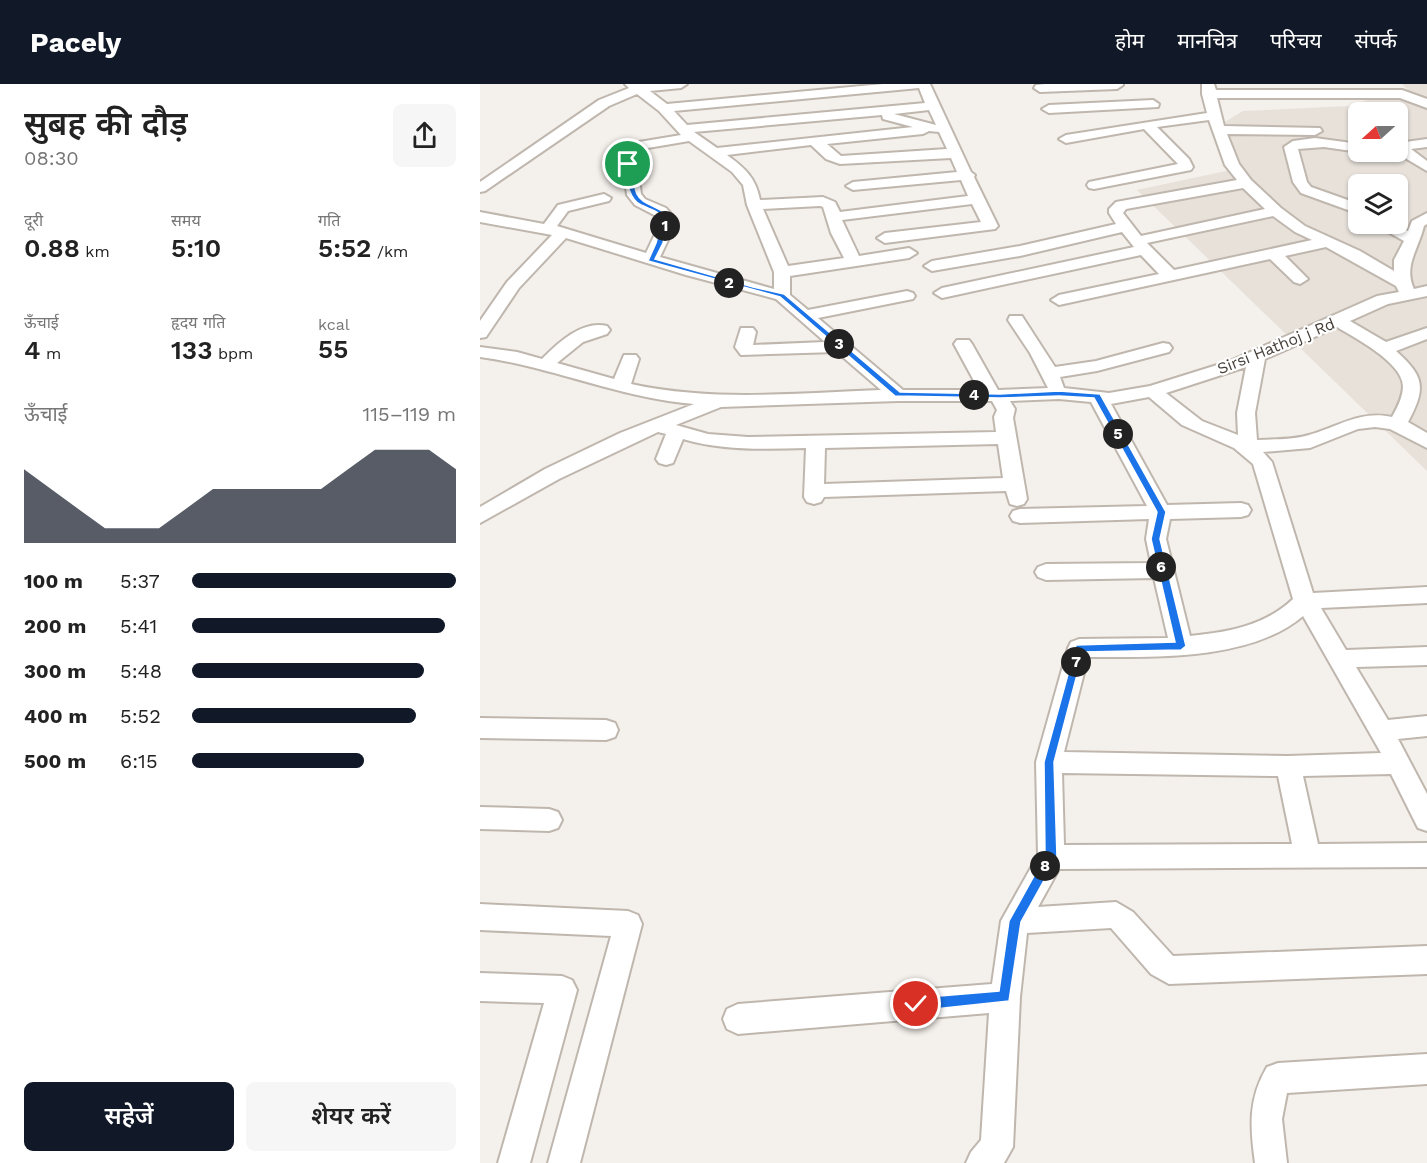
<!DOCTYPE html>
<html lang="hi">
<head>
<meta charset="utf-8">
<style>
	body { margin:0; font-family:"Work Sans","Noto Sans Devanagari",sans-serif; background:#f6f6f6; color:#222; height:100vh; display:flex; flex-direction:column; font-size:22px; white-space:nowrap }
	* { box-sizing:border-box; margin:0 }
	p { font-size:20px; color:#767676 }
	.icon { flex:none; width:33px; height:33px; fill:none; stroke:currentColor; stroke-width:2; stroke-linecap:round; stroke-linejoin:round }
	.map { position:relative; flex:1; overflow:hidden }
	.drawer { display:flex; flex-direction:column; background:#fff; width:480px }
	.drawer>* { flex:none }
	.needle { width:39px; rotate:249deg }
	.fabs { position:absolute; left:868px; top:18px; display:grid; gap:12px }
	.fabs a { display:grid; place-items:center; width:60px; height:60px; border-radius:9px; background:#fff; box-shadow:0 2px 4px #0004; font-size:30px }
	.pin { position:absolute; display:grid; place-items:center; width:51px; height:51px; color:#fff; margin:-26px; border:3px solid #fff; border-radius:50%; box-shadow:0 2px 6px #0007 }
	.km { position:absolute; width:30px; height:30px; margin:-15px; border-radius:50%; background:#222; color:#fff; font-size:16px; line-height:30px; text-align:center }
	.round { display:grid; place-items:center; flex:none; width:63px; height:63px; border-radius:9px; background:#f6f6f6 }
	.overview { display:flex; align-items:center; justify-content:space-between; height:102px; padding:0 24px }
	h1 { font-size:33px; font-weight:600; line-height:45px }
	.metrics { display:grid; grid-template-columns:repeat(3,1fr); gap:9px; height:102px; padding:6px 24px }
	.metrics div { display:grid; align-content:center }
	.metrics b { font-size:26px; font-weight:600 }
	.metrics small { font-size:16px; font-weight:400 }
	.metrics p { font-size:16px }
	.chart { height:168px; padding:12px 24px }
	.chart p { display:flex; justify-content:space-between }
	.chart svg { width:100%; height:108px; margin-top:6px; fill:#111827; opacity:.7 }
	.action { display:flex; gap:12px; margin-top:auto; padding:12px 24px }
	.action a { flex:1; height:69px; border-radius:9px; background:#111827; color:#fff; font-size:24px; font-weight:600; line-height:69px; text-align:center }
	.action a+a { background:#f6f6f6; color:#222 }
	ul { padding:0 24px; list-style:none; font-size:20px }
	li { display:grid; grid-template-columns:96px 72px 1fr; align-items:center; height:45px }
	li i { height:15px; border-radius:8px; background:#111827 }
	header { display:flex; align-items:center; gap:36px; box-sizing:border-box; height:84px; padding:0 30px; background:#111827; color:#fff }
	header strong { font-size:28px }
	nav { display:flex; gap:33px; margin-inline-start:auto; font-size:21px }
	main { display:flex; flex:1; min-height:0 }
	.map>svg:first-child { display:block }
	.residential { fill:#e7e1da; fill-rule:evenodd }
	.lines { fill:none; stroke-linecap:round; stroke-linejoin:round }
	.minor-casing { stroke:#bfb7ae; stroke-width:4 }
	.minor { fill:#fff; fill-rule:evenodd }
	.route { fill:#1a73e8; stroke:#fff; stroke-width:1.5 }
	.labels { text-anchor:middle; dominant-baseline:central; stroke-width:4.5; stroke-linejoin:round; paint-order:stroke }
	.far-street-label { font-size:16px; fill:#47403a; stroke:#fff }
</style>
</head>
<body>
<header>
<strong>Pacely</strong>
<nav><a>होम</a><a>मानचित्र</a><a>परिचय</a><a>संपर्क</a></nav>
</header>
<main>
<section class="drawer">
<div class="overview"><div><h1>सुबह की दौड़</h1><p>08:30</p></div><a class="round"><svg class="icon" aria-label="share" viewBox="0 0 24 24"><path d="M12 15V3M7 8l5-5 5 5M5 13v7h14v-7"/></svg></a></div>
<div class="metrics">
<div><p>दूरी</p><b>0.88<small> km</small></b></div>
<div><p>समय</p><b>5:10</b></div>
<div><p>गति</p><b>5:52<small> /km</small></b></div>
</div>
<div class="metrics">
<div><p>ऊँचाई</p><b>4<small> m</small></b></div>
<div><p>हृदय गति</p><b>133<small> bpm</small></b></div>
<div><p>kcal</p><b>55</b></div>
</div>
<div class="chart"><p><span>ऊँचाई</span>115–119 m</p>
<svg viewBox="0 0 160 44" preserveAspectRatio="none"><path d="M0 44V14L10 22L20 30L30 38L40 38L50 38L60 30L70 22L80 22L90 22L100 22L110 22L120 14L130 6L140 6L150 6L160 14V44z"/></svg>
</div>
<ul>
<li><b>100 m</b>5:37<i style="width:100%"></i></li>
<li><b>200 m</b>5:41<i style="width:96%"></i></li>
<li><b>300 m</b>5:48<i style="width:88%"></i></li>
<li><b>400 m</b>5:52<i style="width:85%"></i></li>
<li><b>500 m</b>6:15<i style="width:65%"></i></li>
</ul>
<div class="action"><a>सहेजें</a><a>शेयर करें</a></div>
</section>
<div class="map">
<svg width="947" height="1079" viewBox="0 0 947 1079">
	<rect width="100%" height="100%" fill="#f4f0eb"/>
	<path class="residential" d="M922,0h25v387l-290,-281 103,-22 -17,-45 20,-12 107,-5 32,-11h23l3,-5zM879,28h39v40h-39zM879,100h39v40h-39z"/>
	<g class="lines">
		<defs>
			<g id="minor">
				<path d="M145,0h62l-6,4 -31,3 17,13 216,-20h47l41,88 4,3 -1,2 24,49 -3,3 -110,14 -8,-5 8,-5 96,-11 -9,-18 -130,16 17,36 50,-8 8,5 -8,5 -119,18v19l18,15 99,-19 6,2 2,3 -2,3 -95,19 85,72h76l-25,-46 3,-4h12l3,4 26,46 50,-2 -18,-35 -22,-33 2,-4h12l33,51 41,-6 67,-18 6,1 3,4 -3,4 -72,19 -37,6 4,11 45,5 41,-7 80,-25 147,-65 22,-4 -3,-6 -70,-39 -41,9 23,23 -8,5 -6,-2 -24,-23 -211,46 -8,-5 8,-5 100,-21 -18,-19 -199,43 -8,-5 8,-5 192,-41 -12,-15 -102,24 -88,15 -8,-5 8,-5 88,-15 96,-22 -7,-11v-4l7,-7 121,-22 -12,-15 -16,-45 -52,7 32,32 4,8 -2,3 -97,19 -5,-1 -2,-3 2,-3 89,-18 -34,-35 -78,14 -7,-4 7,-4 141,-22 -5,-19v-10h12l2,6h186l25,9v9l-27,-10h-183l7,28 96,2 2,3 -7,4 -88,-1 12,30 12,16 30,28 24,18 55,25 34,20v-11l10,-19 -30,-17h19l15,7 4,-10 15,-8v11l-3,2c-5,22 -21,40 -10,63l13,-3v10l-39,8 -38,17 36,21 41,-14v11l-31,12c29,26 30,37 12,71l19,11v15l-37,-19 -15,-2 -17,2 -48,19 -47,4 9,10 41,131 114,-6v16l-106,5 25,42 81,-3v18l-71,2 32,53 39,-4v20l-29,3 29,55v37l-9,-3 -27,-54 -88,2 15,68 109,-1v24l-368,2 -21,38 78,-5 17,10 40,44 254,-10v28l-258,10 -18,-10 -40,-46 -84,5 -7,64 -7,150 -9,16h-38l5,-11 10,-12 8,-127 -251,21 -11,-5 -4,-10 4,-10 11,-5 254,-20 9,-63 37,-66 -2,-93 32,-114 3,-6 8,-3 89,-1 -14,-60 -108,2 -8,-3 -3,-5 3,-5 8,-3 105,-1 -5,-24 3,-20 -129,4 -7,-2 -3,-5 3,-5 7,-2 127,-3 -56,-104 -32,-3 -49,2 5,8 -2,9 14,81 -3,5 -7,2 -7,-2 -4,-13 -182,6 -3,5 -7,2 -7,-2 -3,-5 2,-49c-42,1 -83,3 -123,-9l-10,24 -7,2 -7,-2 -3,-4 10,-25 -8,-2 -99,47 -79,44v-16l65,-38 75,-36 74,-29c-74,-6 -141,-37 -214,-47v-10l37,5 25,7c16,-16 40,-39 65,-33l3,4 -3,4 -24,8 -26,21 57,16 10,-24h12l3,4 -8,25c82,18 167,9 250,6l-44,-38 -96,3 -6,-8 6,-19h12l3,4 -3,13 72,-3 -49,-43 -90,-24 -120,-37 -47,50 -33,49 -6,1v-17l27,-39 45,-47 -72,-13v-10l64,12 14,-19 46,-11 7,4 -2,3 -41,10 -11,15 89,27 9,-19 3,-17 -23,-12 -8,-10 -3,-23 -9,-20 12,-8 54,-9 -22,-24 -22,-17 -28,12 -124,85 -5,1v-10l119,-82 30,-12zM439,4l6,15 -238,22 -13,-14zM449,26l7,15 -42,-11zM402,31l1,4 30,8 -196,21 -23,-16zM449,47l10,1 8,17 -106,7 -14,-12 96,-10zM209,57l43,31 11,13 4,20 27,67v17l-114,-32 11,-23 3,-17 -8,-9 -21,-9 -4,-5 -3,-22 -9,-18 7,-4zM331,61l15,14 14,5 111,-6 6,14 -104,10 -7,4 7,4 108,-10 7,16 -128,16 -5,-10 -12,-5 -63,3c-4,-22 -15,-32 -33,-45zM763,104l22,21 -124,27 -18,-23 3,-4zM340,122l3,1 8,26 13,25 -56,8 -25,-57zM793,132l22,16 17,8 -138,30 -27,-27zM857,243c18,11 65,35 66,59 0,11 -6,22 -11,31 -32,-7 -54,10 -83,18 -16,5 -34,4 -52,5l-2,-27 10,-54zM766,283l-9,46 1,22 -36,-14 -36,-28zM669,313l33,28 52,23 19,16 40,135c-28,27 -65,33 -103,37l-24,-97 4,-20 71,-2 7,-2 3,-5 -3,-5 -7,-2 -74,2 -56,-101zM418,317h94l5,9 -3,7 2,15 -248,5 -40,-3 -32,-9 45,-18zM518,360l5,34 -179,6 1,-36zM823,532l78,137 -93,3 -224,-4 24,-95c66,0 162,4 215,-41zM582,689l216,3 14,68 -228,1z"/>
				<path d="M565,0h78v1l-6,4 -77,3 -6,-4 2,-3z"/>
				<path d="M673,16l6,4 -1,3 -109,6 -7,-4 7,-4z"/>
				<path d="M835,54l44,6v8h3h-3l-35,-5 -26,2 9,33 4,5 48,17v10l-58,-21 -8,-11 -9,-35 9,-6z"/>
				<path d="M947,55v8l-16,2 16,12v10l-32,-19h3v-9z"/>
				<path d="M0,634l126,2 9,3 3,7 -3,7 -9,3 -126,-2z"/>
				<path d="M0,723l69,2 9,3 4,8 -4,8 -9,3 -69,-2z"/>
				<path d="M0,820l148,7 10,4 4,9 -62,239h-32l63,-227 -131,-6z"/>
				<path d="M0,889l82,3 10,4 5,10 -47,173h-32l46,-160 -64,-2z"/>
				<path d="M947,970v30l-140,9 -5,26 5,44h-32c-5,-36 -7,-64 12,-96l11,-4z"/>
			</g>
		</defs>
		<use href="#minor" class="minor-casing"/>
		<use href="#minor" class="minor"/>
	</g>
	<path class="route" d="M148,78l3,2c2,10 2,21 6,30 5,11 23,12 32,23l-6,26 -8,16 98,28 31,7 116,98 100,2 59,-3 41,3 66,118 -6,27 26,107 -5,4 -98,2 -29,110 3,95 -36,65 -12,79 -93,10 -5,-2 -2,-5 2,-4 5,-2 83,-7 10,-70 36,-65 -1,-94 32,-117 99,-3 -24,-103 6,-27 -63,-114 -35,-2 -59,2 -105,-2 -115,-99 -132,-36 8,-18 7,-26c-6,-7 -14,-8 -22,-12 -14,-6 -14,-28 -16,-41z"/>
	<g class="labels">
		<g class="far-street-label">
			<text transform="translate(796 262) rotate(-22)">Sirsi Hathoj j Rd</text>
		</g>
	</g>
</svg>
<div class="fabs">
<a><svg class="needle" viewBox="-14 -14 28 28"><path d="M0-13l5 13h-10z" fill="#e53935"/><path d="M0 13l5-13h-10z" fill="#767676"/></svg></a>
<a><svg class="icon" aria-label="layers" viewBox="0 0 24 24"><path d="M12 4l9 5-9 5-9-5zM3 14l9 5 9-5"/></svg></a>
</div>
<div class="pin" style="left:148px;top:80px;background:#1e9e55"><svg class="icon" aria-label="arrive" viewBox="0 0 24 24"><path d="M6 21V4h12l-3 4 3 4H6"/></svg></div>
<div class="pin" style="left:436px;top:920px;background:#d93025"><svg class="icon" aria-label="check" viewBox="0 0 24 24"><path d="M5 12l5 5 9-10"/></svg></div>
<b class="km" style="left:185px;top:142px">1</b>
<b class="km" style="left:249px;top:199px">2</b>
<b class="km" style="left:359px;top:260px">3</b>
<b class="km" style="left:494px;top:311px">4</b>
<b class="km" style="left:638px;top:350px">5</b>
<b class="km" style="left:681px;top:483px">6</b>
<b class="km" style="left:596px;top:578px">7</b>
<b class="km" style="left:565px;top:782px">8</b>
</div>
</main>
</body>
</html>
